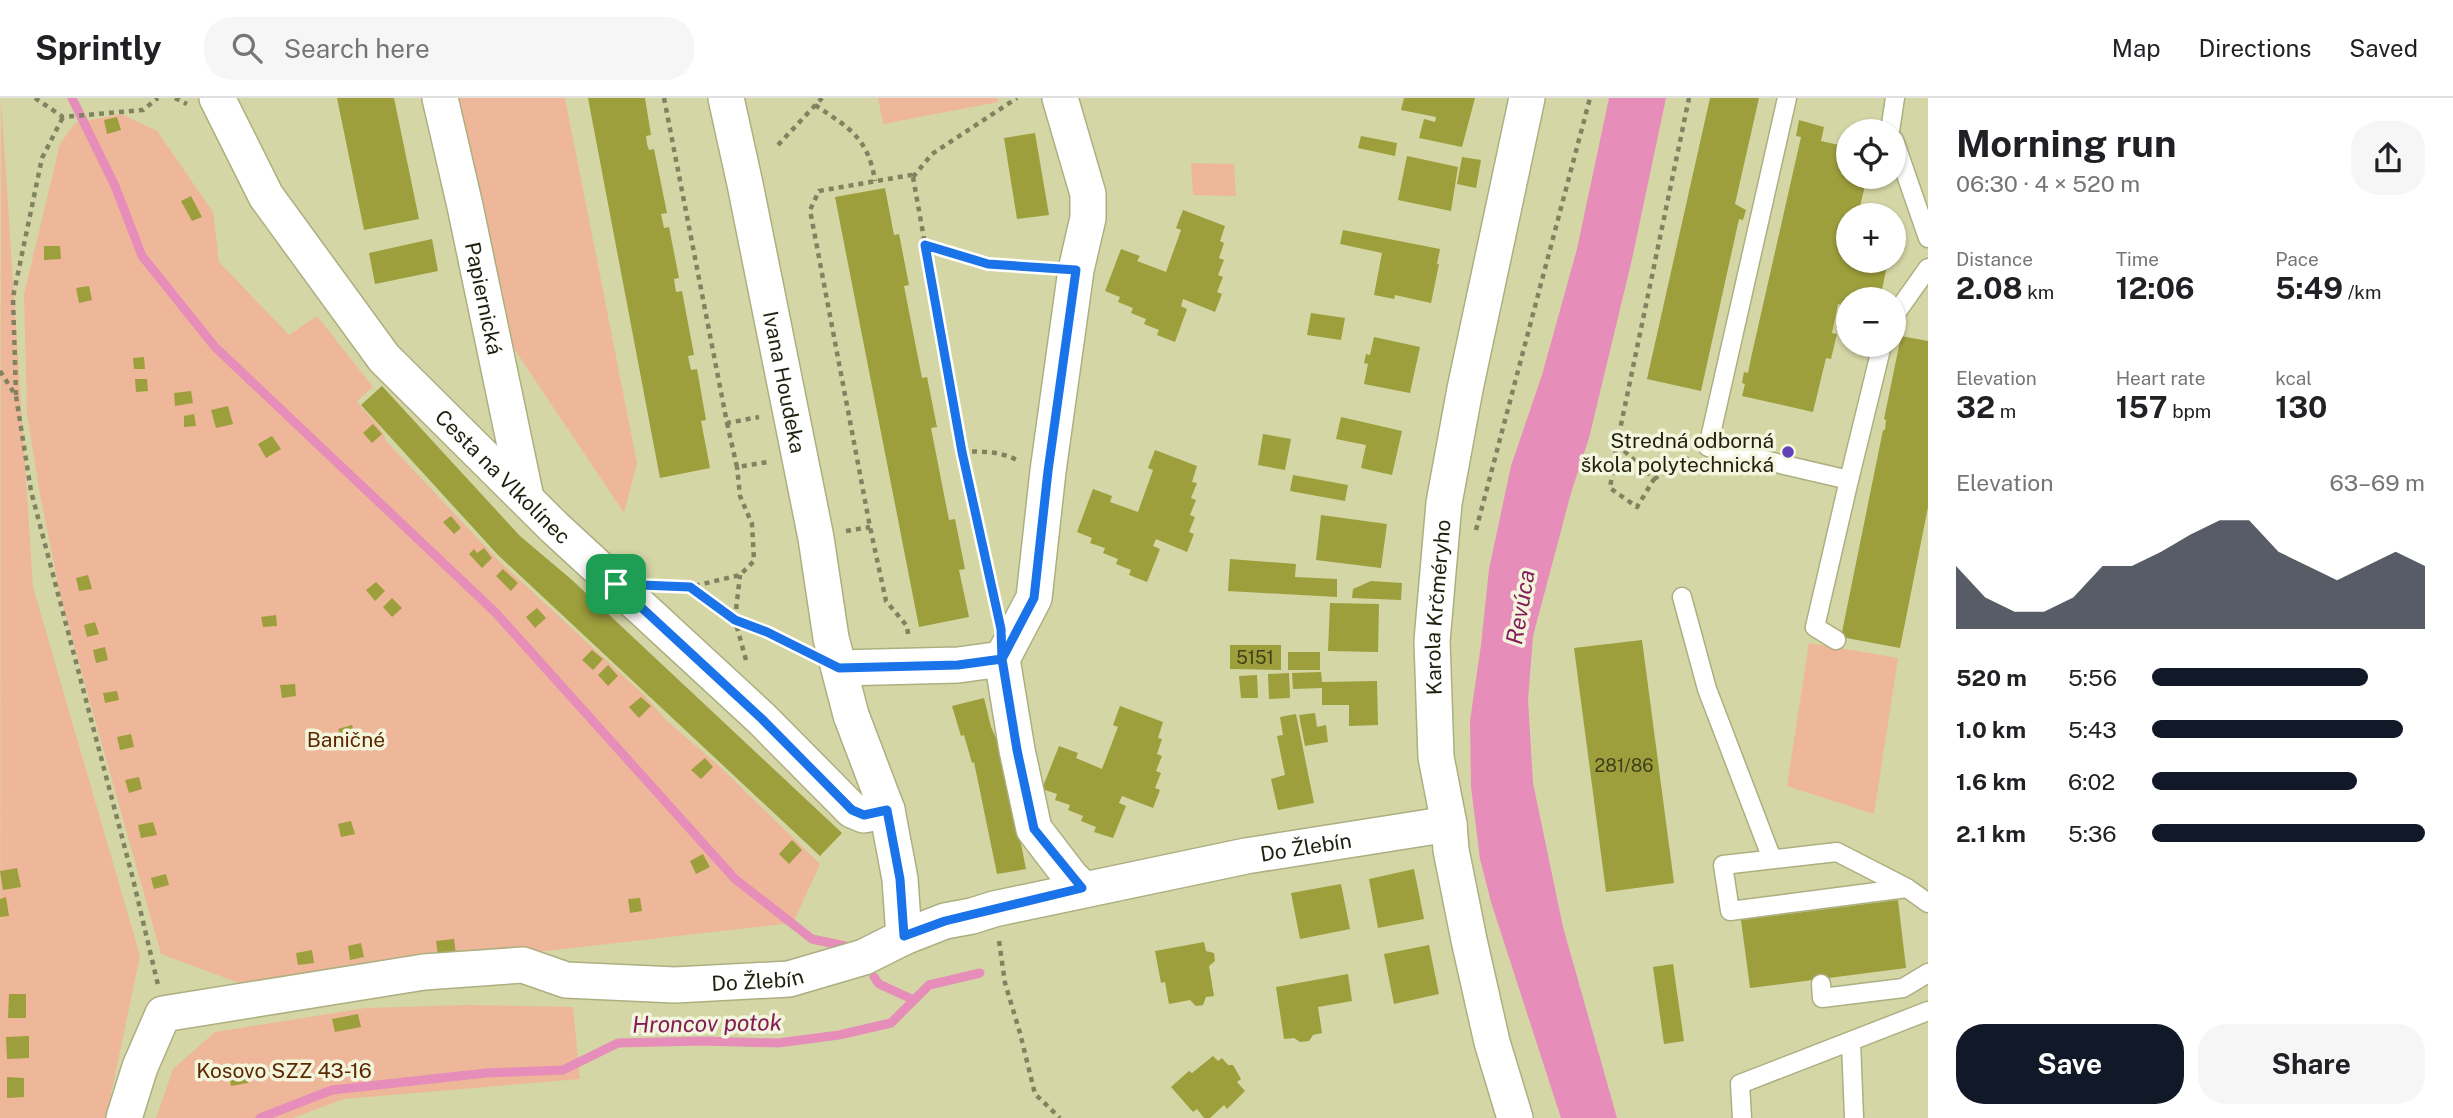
<!DOCTYPE html>
<html lang="en">
<head>
<meta charset="utf-8">
<style>
	body { margin:0; font-family:"Public Sans",sans-serif; background:#f6f6f6; color:#202124; height:100vh; display:flex; flex-direction:column; font-size:26px; white-space:nowrap }
	* { box-sizing:border-box; margin:0 }
	p { font-size:23px; color:#757577 }
	.icon { flex:none; width:38px; height:38px; fill:none; stroke:currentColor; stroke-width:2; stroke-linecap:round; stroke-linejoin:round }
	.map { position:relative; flex:1; overflow:hidden }
	.panel { display:flex; flex-direction:column; background:#fff; width:525px }
	.panel>* { flex:none }
	.tools { position:absolute; left:1836px; top:21px; display:grid; gap:14px }
	.tools a { display:grid; place-items:center; width:70px; height:70px; border-radius:50%; background:#fff; box-shadow:0 2px 5px #0004; font-size:35px }
	.pin { position:absolute; display:grid; place-items:center; width:60px; height:60px; color:#fff; margin:-30px; border-radius:14px; box-shadow:0 4px 10px #0006 }
	.round { display:grid; place-items:center; flex:none; width:74px; height:74px; border-radius:28px; background:#f6f6f6 }
	.overview { display:flex; align-items:center; justify-content:space-between; height:119px; padding:0 28px }
	h1 { font-size:38px; font-weight:700; line-height:52px }
	.figures { display:grid; grid-template-columns:repeat(3,1fr); gap:10px; height:119px; padding:7px 28px }
	.figures div { display:grid; align-content:center }
	.figures b { font-size:30px; font-weight:700 }
	.figures small { font-size:19px; font-weight:400 }
	.figures p { font-size:19px }
	.chart { height:196px; padding:14px 28px }
	.chart p { display:flex; justify-content:space-between }
	.chart svg { width:100%; height:126px; margin-top:7px; fill:#111827; opacity:.7 }
	.primary-button { display:flex; gap:14px; margin-top:auto; padding:14px 28px }
	.primary-button a { flex:1; height:80px; border-radius:28px; background:#111827; color:#fff; font-size:28px; font-weight:700; line-height:80px; text-align:center }
	.primary-button a+a { background:#f6f6f6; color:#202124 }
	ul { padding:0 28px; list-style:none; font-size:23px }
	li { display:grid; grid-template-columns:112px 84px 1fr; align-items:center; height:52px }
	li i { height:18px; border-radius:9px; background:#111827 }
	header { display:flex; align-items:center; gap:42px; box-sizing:border-box; height:98px; padding:0 35px; background:#fff; border-bottom:2px solid #e0e0e0 }
	header strong { font-size:33px }
	nav { display:flex; gap:38px; margin-inline-start:auto; font-size:24px }
	.search { width:490px; height:63px; background:#f6f6f6; display:flex; align-items:center; gap:18px; box-sizing:border-box; padding:0 24px; border-radius:28px; color:#757577; font-size:26px }
	main { display:flex; flex:1; min-height:0 }
	.map>svg:first-child { display:block }
	.green { fill:#eeb799 }
	.water { fill:#e68db9 }
	.lines { fill:none; stroke-linecap:round; stroke-linejoin:round }
	.stream { stroke:#e68db9; stroke-width:9 }
	.building { fill:#9d9e3c }
	.service-casing { stroke:#adaf81; stroke-width:21 }
	.minor-casing { stroke:#adaf81; stroke-width:38 }
	.path { stroke:#808260; stroke-width:4.5; stroke-dasharray:5 5; stroke-linecap:butt }
	.service { stroke:#fff; stroke-width:18 }
	.minor { stroke:#fff; stroke-width:35 }
	.route-casing { stroke:#fff; stroke-width:14 }
	.route { stroke:#1a73e8; stroke-width:9 }
	.poi-dot { fill:#5f40b8; stroke:#f3f5dd; stroke-width:2.5 }
	.labels { text-anchor:middle; dominant-baseline:central; stroke-width:7; stroke-linejoin:round; paint-order:stroke }
	.number-label { font-size:18px; fill:#3e401a }
	.street-label { font-size:21px; fill:#1f200e; stroke:#f3f5dd }
	.poi-label { font-size:21px; fill:#1f200e; stroke:#f3f5dd; text-anchor:end }
	.park-label { font-size:21px; fill:#5d2801; stroke:#f3f5dd }
	.water-label { font-size:23px; font-style:italic; fill:#841c59; stroke:#f3f5dd }
</style>
</head>
<body>
<header>
<strong>Sprintly</strong>
<div class="search"><svg class="icon" aria-label="search" viewBox="0 0 24 24"><circle cx="10" cy="10" r="6"/><path d="M15 15l6 6"/></svg>Search here</div>
<nav><a>Map</a><a>Directions</a><a>Saved</a></nav>
</header>
<main>
<div class="map">
<svg width="1928" height="1020" viewBox="0 0 1928 1020">
	<rect width="100%" height="100%" fill="#d4d6a6"/>
	<g class="green">
		<path d="M1,0l32,489 107,369 -34,162h-106z"/>
		<path d="M455,0h110l72,365 -13,50 -113,-169z"/>
		<path d="M878,0h119l1,4 -115,22z"/>
		<path d="M121,16l36,17 56,81 6,50 70,73 28,-19 56,71 -16,14c8,13 26,25 29,40l113,120 146,135 22,25 51,44 102,99 -27,59 -256,29 -279,38 -97,-36 -100,-355 -22,-110 -12,-76 -3,-119 36,-150 15,-21z"/>
		<path d="M1191,65l43,1 2,32 -43,-1z"/>
		<path d="M1809,545l89,15 -24,156 -87,-28z"/>
		<path d="M467,907l106,2 7,72 -236,20 -51,19h-137l17,-49 42,-37 151,-24z"/>
	</g>
	<path class="water" d="M1609,0h57l-34,161 -43,179 -18,55 -38,143 -5,64 5,83 30,144 54,191h-56l-70,-216 -11,-43 -9,-72 -1,-66 11,-76 8,-76 22,-103 31,-91 35,-126z"/>
	<g class="lines">
		<g class="stream">
			<path d="M72,0l43,88 27,70 73,91 280,265 240,267 77,60 38,8"/>
			<path d="M874,879l5,7 35,16"/>
			<path d="M260,1020l72,-28 154,-17 77,-3 55,-27 84,-2 76,2 61,-8 52,-12 38,-38 51,-12"/>
		</g>
	</g>
	<g class="building">
		<path d="M337,0h57l25,121 -55,11z"/>
		<path d="M588,0h57l6,37 -5,1 1,8 2,6 5,-1 13,64 -6,1 3,14 5,-1 10,51 -5,1 2,13 6,-1 12,64 -6,1 3,14 6,-1 9,51 -5,1 9,47 -50,10z"/>
		<path d="M1404,0h71l-13,49 -43,-9 5,-19 11,3 1,-5 -35,-7z"/>
		<path d="M1710,0h49l-24,106 11,6 -3,10 -4,-1 -38,172 -54,-12z"/>
		<path d="M117,19l4,13 -14,4 -3,-14z"/>
		<path d="M1799,22l25,7 -3,14 27,6v30h19l-9,38h-10v46h40l-8,38h-32v32l-12,-3 5,-23 -3,-1 -6,29 5,1 -6,25 -5,-1 -13,54 -71,-16 3,-12 -3,-1 2,-11 4,1 3,-15 50,-221 -5,-1z"/>
		<path d="M1035,35l14,82 -32,4 -13,-81z"/>
		<path d="M1361,38l36,7 -2,13 -37,-8z"/>
		<path d="M1407,58l51,11 -7,44 -53,-11z"/>
		<path d="M1462,59l19,3 -5,28 -19,-4z"/>
		<path d="M885,90l9,47 5,-1 10,51 -5,1 18,92 5,-1 10,50 -6,1 18,92 6,-1 10,50 -6,1 10,47 -50,10 -84,-430z"/>
		<path d="M191,98l11,21 -10,4 -11,-20z"/>
		<path d="M1183,112l42,16 -5,15 4,2 -5,15 5,2 -6,15 5,2 -6,15 5,2 -7,18 -32,-13 -2,7 6,3 -12,33 -18,-7 2,-5 -15,-6 2,-5 -15,-6 2,-5 -15,-6 2,-5 -15,-6 16,-42 19,7 -3,5 29,11 15,-42 -5,-2z"/>
		<path d="M1343,132l97,19 -3,15h2l-8,39 -36,-8 -1,4 -20,-4 8,-42 -42,-9z"/>
		<path d="M432,141l6,32 -63,13 -6,-31z"/>
		<path d="M44,148h16l1,13 -17,1z"/>
		<path d="M89,188l3,14 -13,3 -3,-15z"/>
		<path d="M1311,215l34,5 -4,22 -34,-5z"/>
		<path d="M1901,238l27,5v166l-28,141 -59,-11 42,-207h2l1,-10 -2,-1z"/>
		<path d="M1374,239l46,10 -10,46 -46,-9 4,-20 -4,-1 2,-9 4,1z"/>
		<path d="M144,259l1,12h-11l-1,-11z"/>
		<path d="M135,281h12l1,12 -12,1z"/>
		<path d="M382,288l138,150 52,44 270,253 -22,23 -322,-301 -137,-150z"/>
		<path d="M191,293l2,12 -18,3 -1,-13z"/>
		<path d="M228,308l5,18 -17,4 -5,-18z"/>
		<path d="M194,316l2,12 -12,1v-11z"/>
		<path d="M1341,319l61,14 -10,44 -31,-7 5,-23 -30,-6z"/>
		<path d="M373,326l9,10 -10,9 -9,-10z"/>
		<path d="M1263,336l28,5 -6,31 -27,-5z"/>
		<path d="M272,338l9,13 -15,9 -8,-14z"/>
		<path d="M1155,352l42,16 -5,16 5,1 -6,15 5,2 -6,15 5,2 -6,15 5,2 -7,18 -31,-13 -3,7 7,3 -13,33 -18,-7 2,-5 -15,-6 2,-5 -15,-6 2,-5 -15,-5 2,-5 -15,-6 16,-43 19,7 -2,6 28,10 15,-42 -5,-2z"/>
		<path d="M1293,377l55,10 -3,16 -55,-10z"/>
		<path d="M1321,417l66,9 -6,44 -65,-8z"/>
		<path d="M451,418l10,12 -7,6 -11,-12z"/>
		<path d="M484,450l8,10 -10,10 -13,-14 5,-5 3,4z"/>
		<path d="M1230,461l66,5 -1,13 42,2v18l-109,-6z"/>
		<path d="M503,471l15,14 -7,8 -15,-15z"/>
		<path d="M88,477l4,14 -13,2 -3,-13z"/>
		<path d="M1371,483l31,2 -1,17 -49,-2 1,-9z"/>
		<path d="M376,484l9,9 -10,10 -9,-11z"/>
		<path d="M392,500l10,10 -10,9 -9,-10z"/>
		<path d="M1330,505l49,1 -1,48 -50,-1z"/>
		<path d="M537,510l9,10 -11,10 -9,-11z"/>
		<path d="M276,517l1,11 -14,1 -2,-10z"/>
		<path d="M95,524l4,12 -12,3 -3,-12z"/>
		<path d="M1642,542l32,243 -68,9 -32,-244z"/>
		<path d="M1230,547h51v25l-51,-1z"/>
		<path d="M105,549l3,13 -12,3 -3,-13z"/>
		<path d="M592,552l11,9 -10,11 -11,-10z"/>
		<rect x="1288" y="554" width="32" height="18"/>
		<path d="M608,567l10,11 -10,10 -10,-11z"/>
		<path d="M1321,574l1,10 55,-1 1,44 -29,1v-21h-27v-17l-29,1 -1,-16z"/>
		<path d="M1289,575l1,25 -21,1 -1,-25z"/>
		<path d="M1257,577l1,23h-17l-2,-22z"/>
		<path d="M295,586l1,12 -14,2 -2,-13z"/>
		<path d="M117,593l2,9 -14,3 -2,-10z"/>
		<path d="M641,599l10,9 -12,12 -10,-11z"/>
		<path d="M984,600l7,29 12,27 23,115 -29,5 -23,-112 -2,1 -8,-28 -3,1 -9,-30z"/>
		<path d="M1120,608l43,16 -5,16 4,1 -5,15 5,2 -6,15 5,2 -6,15 5,2 -7,18 -31,-12 -3,7 7,3 -13,32 -19,-6 2,-5 -15,-6 2,-5 -15,-6 2,-5 -15,-5 2,-6 -15,-5 17,-43 19,7 -2,5 26,11 16,-42 -5,-2z"/>
		<path d="M1315,615l2,14 9,-2 2,17 -23,4 -6,-31z"/>
		<path d="M1296,616l18,89 -36,7 -7,-31 14,-4 -8,-39 6,-1 -3,-18z"/>
		<path d="M352,627l3,10 -13,4 -4,-10z"/>
		<path d="M131,636l3,13 -14,3 -3,-13z"/>
		<path d="M705,660l8,9 -12,12 -10,-9z"/>
		<path d="M139,679l3,12 -13,4 -4,-13z"/>
		<path d="M351,723l4,13 -14,3 -3,-13z"/>
		<path d="M153,724l4,13 -16,3 -3,-13z"/>
		<path d="M792,742l10,10 -13,14 -10,-10z"/>
		<path d="M703,756l7,13 -14,7 -6,-13z"/>
		<path d="M17,770l4,19 -18,3 -3,-19z"/>
		<path d="M1414,771l10,50 -46,9 -9,-49z"/>
		<path d="M166,776l3,11 -15,4 -3,-11z"/>
		<path d="M1341,786l9,45 -50,10 -9,-46z"/>
		<path d="M6,799l3,19 -9,1v-18z"/>
		<path d="M640,800l2,13 -12,2 -2,-14z"/>
		<path d="M1898,802l8,68 -156,20 -9,-68z"/>
		<path d="M454,841l2,16 -18,1 -2,-15z"/>
		<path d="M1204,844l2,9 8,2 1,8 -6,5 5,30 -8,1 -3,8 -7,1 -6,-6 -21,4 -4,-22 -4,1 -6,-32z"/>
		<path d="M361,845l3,14 -14,3 -2,-14z"/>
		<path d="M1429,847l10,49 -45,10 -10,-50z"/>
		<path d="M312,852l2,13 -16,2 -2,-12z"/>
		<path d="M1673,866l11,77 -20,3 -11,-77z"/>
		<path d="M1348,876l4,27 -34,6 4,26 -9,2 -4,6 -9,1 -6,-4 -10,1 -8,-52z"/>
		<path d="M9,896h17v24h-18z"/>
		<path d="M358,916l3,13 -26,5 -3,-13z"/>
		<path d="M29,938v22l-22,1 -1,-22z"/>
		<path d="M1213,958l5,5 4,-3 6,7h5l8,14 -4,3 8,9 -18,18 -3,-4 -14,13h-6l-7,-9 -4,3 -22,-25 18,-16 3,2z"/>
		<path d="M245,966l3,19 -17,3 -3,-19z"/>
		<path d="M7,979l17,1v19l-17,1z"/>
	</g>
	<g class="lines">
		<defs>
			<g id="service">
				<path d="M1787,0l-79,349 141,33 33,-135"/>
				<path d="M1890,33l5,-33"/>
				<path d="M1894,42l34,98"/>
				<path d="M1894,218l34,-48"/>
				<path d="M1682,499l25,92 65,170"/>
				<path d="M1836,542l-21,-13 34,-147"/>
				<path d="M1907,790l-177,23 -7,-46 114,-13 70,36 21,15"/>
				<path d="M1821,886l1,14 81,-10 25,-15"/>
				<path d="M1851,944l3,76"/>
				<path d="M1742,1020l-2,-34 188,-73"/>
			</g>
			<g id="minor">
				<path id="s1" d="M217,0l49,98 118,162 170,169 208,192 90,91 12,5 23,-5"/>
				<path id="s2" d="M440,0l25,108 61,292"/>
				<path id="s3" d="M726,0l19,86 71,354 15,100 20,77 36,95 13,69 4,58"/>
				<path d="M1002,561l15,91 17,79 36,47 12,12"/>
				<path d="M839,570l119,-3 44,-6 32,-61 14,-127 28,-201 12,-52v-24l-28,-96"/>
				<path id="s4" d="M124,1020l16,-51 23,-53 261,-42 99,-7 43,15 109,5 114,-6 75,-22 40,-20 41,-16 27,-5 22,-7 252,-53 203,-32"/>
				<path id="s5" d="M1515,1020l-23,-76 -23,-102 -18,-90 -2,-26 -13,-67 -4,-116 12,-138 21,-114 62,-291"/>
			</g>
		</defs>
		<use href="#service" class="service-casing"/>
		<use href="#minor" class="minor-casing"/>
		<g class="path">
			<path d="M35,0l28,19 80,-7 15,-12"/>
			<path d="M175,0l12,6"/>
			<path d="M664,0l63,325 32,-6"/>
			<path d="M815,7c34,23 53,32 60,76"/>
			<path d="M778,47l44,-47"/>
			<path d="M913,79l49,275 33,151"/>
			<path d="M913,79l19,-23 85,-56"/>
			<path d="M925,147l63,19 56,5"/>
			<path d="M0,273l16,25 15,95 102,388 25,106"/>
			<path d="M16,297l-3,-98 29,-139 21,-41"/>
			<path d="M727,325l10,44 31,-5"/>
			<path d="M1617,346l37,35 -17,28 -27,-19 7,-44 72,-346"/>
			<path d="M962,354c20,-1 38,-1 57,9"/>
			<path d="M1654,381l35,-21"/>
			<path d="M1476,432l114,-432"/>
			<path d="M846,433l24,-4"/>
			<path d="M665,489h25l50,-12 14,-14 -2,-37 -12,-28 -3,-29"/>
			<path d="M691,489l44,33"/>
			<path d="M735,521l5,-44"/>
			<path d="M908,536l-1,-8 -21,-25 -16,-74 -60,-317 9,-19 92,-16 2,2"/>
			<path d="M746,562l-11,-40 66,29"/>
			<path d="M999,843l6,42 15,50 15,61 25,24"/>
		</g>
		<use href="#service" class="service"/>
		<use href="#minor" class="minor"/>
	</g>
	<g class="lines">
		<defs>
			<path id="route" d="M616,486l146,135 90,91 12,5 23,-5 13,69 4,57 41,-15 137,-33 -48,-59 -17,-79 -15,-91 -1,-30 -39,-177 -37,-207 63,19 88,6 -28,201 -14,127 -32,61 -44,6 -119,3 -72,-36 -32,-12 -45,-33 -74,-3"/>
		</defs>
		<use href="#route" class="route-casing"/>
		<use href="#route" class="route"/>
	</g>
	<circle class="poi-dot" cx="1788" cy="354" r="7"/>
	<g class="labels">
		<g class="number-label">
			<text x="1255" y="559">5151</text>
			<text x="1624" y="667">281/86</text>
		</g>
		<g class="street-label">
			<text stroke="none"><textPath href="#s2" startOffset="205">Papiernická</textPath></text>
			<text stroke="none"><textPath href="#s3" startOffset="290">Ivana Houdeka</textPath></text>
			<text stroke="none"><textPath href="#s1" startOffset="478">Cesta na Vlkolínec</textPath></text>
			<text stroke="none"><textPath href="#s5" startOffset="520">Karola Krčméryho</textPath></text>
			<text stroke="none"><textPath href="#s4" startOffset="1279">Do Žlebín</textPath></text>
			<text stroke="none"><textPath href="#s4" startOffset="712">Do Žlebín</textPath></text>
		</g>
		<g class="poi-label">
			<text x="1774" y="342">Stredná odborná<tspan x="1774" dy="24">škola polytechnická</tspan></text>
		</g>
		<g class="park-label">
			<text x="346" y="641">Baničné</text>
			<text x="284" y="972">Kosovo SZZ 43-16</text>
		</g>
		<g class="water-label">
			<text transform="translate(1520 509) rotate(-80)">Revúca</text>
			<text transform="translate(707 925) rotate(-1)">Hroncov potok</text>
		</g>
	</g>
</svg>
<div class="tools">
<a><svg class="icon" aria-label="locate" viewBox="0 0 24 24"><circle cx="12" cy="12" r="6"/><path d="M12 2v4M12 18v4M2 12h4M18 12h4"/></svg></a>
<a>+</a>
<a>−</a>
</div>
<div class="pin" style="left:616px;top:486px;background:#1e9e55"><svg class="icon" aria-label="arrive" viewBox="0 0 24 24"><path d="M6 21V4h12l-3 4 3 4H6"/></svg></div>
</div>
<section class="panel">
<div class="overview"><div><h1>Morning run</h1><p>06:30 · 4 × 520 m</p></div><a class="round"><svg class="icon" aria-label="share" viewBox="0 0 24 24"><path d="M12 15V3M7 8l5-5 5 5M5 13v7h14v-7"/></svg></a></div>
<div class="figures">
<div><p>Distance</p><b>2.08<small> km</small></b></div>
<div><p>Time</p><b>12:06</b></div>
<div><p>Pace</p><b>5:49<small> /km</small></b></div>
</div>
<div class="figures">
<div><p>Elevation</p><b>32<small> m</small></b></div>
<div><p>Heart rate</p><b>157<small> bpm</small></b></div>
<div><p>kcal</p><b>130</b></div>
</div>
<div class="chart"><p><span>Elevation</span>63–69 m</p>
<svg viewBox="0 0 160 44" preserveAspectRatio="none"><path d="M0 44V22L10 33L20 38L30 38L40 33L50 22L60 22L70 17L80 11L90 6L100 6L110 17L120 22L130 27L140 22L150 17L160 22V44z"/></svg>
</div>
<ul>
<li><b>520 m</b>5:56<i style="width:79%"></i></li>
<li><b>1.0 km</b>5:43<i style="width:92%"></i></li>
<li><b>1.6 km</b>6:02<i style="width:75%"></i></li>
<li><b>2.1 km</b>5:36<i style="width:100%"></i></li>
</ul>
<div class="primary-button"><a>Save</a><a>Share</a></div>
</section>
</main>
</body>
</html>
